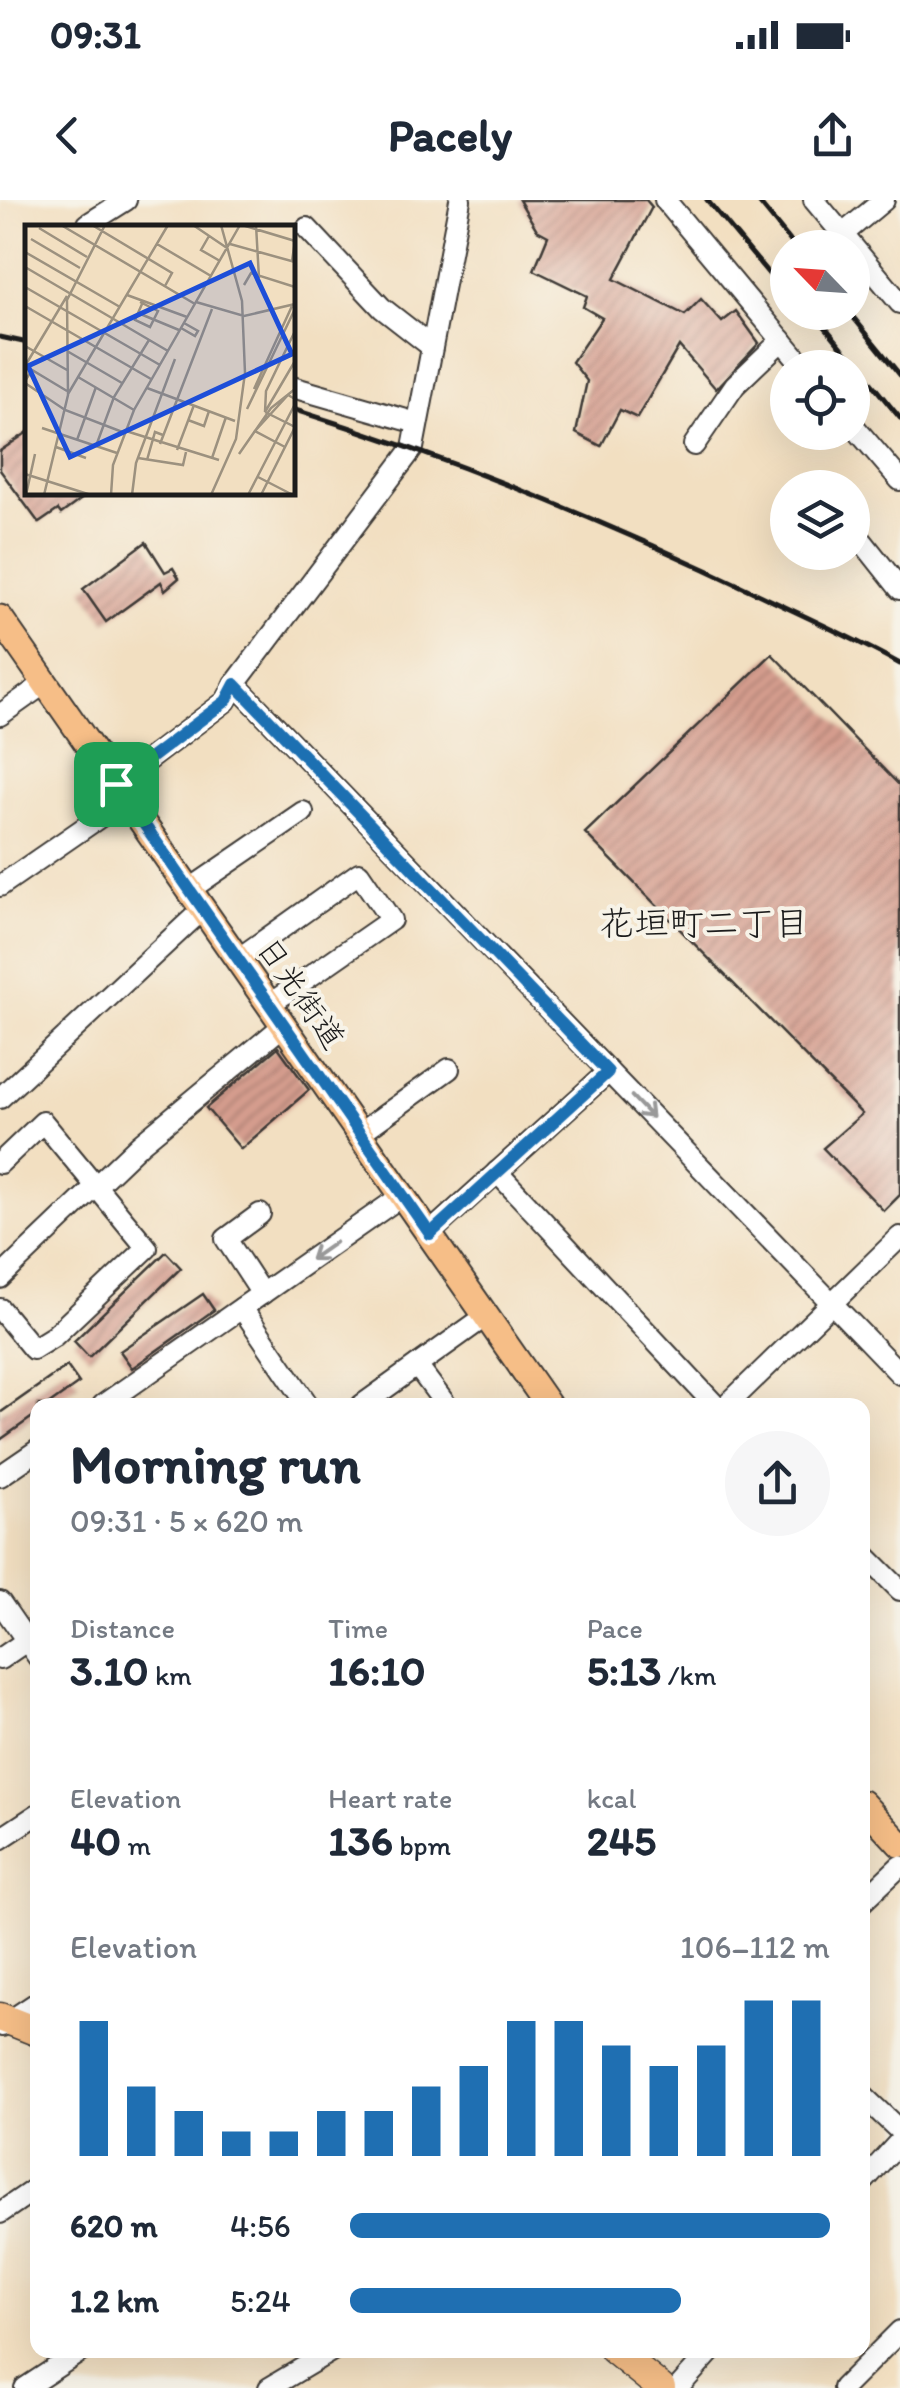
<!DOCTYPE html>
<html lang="en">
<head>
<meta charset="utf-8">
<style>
	body { margin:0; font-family:Itim,"Klee One",sans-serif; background:#f6f6f7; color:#1f2937; height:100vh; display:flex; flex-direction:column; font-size:38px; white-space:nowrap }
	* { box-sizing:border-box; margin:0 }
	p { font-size:32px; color:#747a83 }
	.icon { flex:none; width:55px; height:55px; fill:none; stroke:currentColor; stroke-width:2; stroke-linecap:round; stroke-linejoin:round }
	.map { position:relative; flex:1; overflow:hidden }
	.side { position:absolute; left:30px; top:1198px; width:840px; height:960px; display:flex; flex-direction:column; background:#fff; border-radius:20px; box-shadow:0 10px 40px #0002 }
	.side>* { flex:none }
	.needle { width:65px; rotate:295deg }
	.tools { position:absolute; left:770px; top:30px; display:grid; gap:20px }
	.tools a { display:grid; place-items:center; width:100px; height:100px; border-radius:50%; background:#fff; box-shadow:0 10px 40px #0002; font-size:50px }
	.pin { position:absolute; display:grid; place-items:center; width:85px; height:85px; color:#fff; margin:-42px; border-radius:20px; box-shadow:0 5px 15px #0006 }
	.round { display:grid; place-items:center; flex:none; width:105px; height:105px; border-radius:52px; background:#f6f6f7 }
	.summary { display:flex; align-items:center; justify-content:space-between; height:170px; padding:0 40px }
	h1 { font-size:55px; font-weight:700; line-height:75px }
	.figures { display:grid; grid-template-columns:repeat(3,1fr); gap:15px; height:170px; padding:10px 40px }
	.figures div { display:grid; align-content:center }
	.figures b { font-size:42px; font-weight:700 }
	.figures small { font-size:28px; font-weight:400 }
	.figures p { font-size:28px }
	.chart { height:280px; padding:20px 40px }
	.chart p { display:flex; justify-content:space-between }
	.chart svg { width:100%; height:180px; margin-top:10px; stroke:#1f6fb2; stroke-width:6 }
	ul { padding:0 40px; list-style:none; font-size:32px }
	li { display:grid; grid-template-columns:160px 120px 1fr; align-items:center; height:75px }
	li i { height:25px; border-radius:12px; background:#1f6fb2 }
	.status { display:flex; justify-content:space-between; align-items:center; height:70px; padding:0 50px; background:#fff; direction:ltr }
	.status svg { height:28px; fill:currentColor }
	header { display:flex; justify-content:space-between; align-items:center; height:130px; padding:0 40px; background:#fff; font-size:45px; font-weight:700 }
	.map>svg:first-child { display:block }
	.building { fill:url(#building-hatch) }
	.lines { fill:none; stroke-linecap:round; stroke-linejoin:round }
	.minor-casing { stroke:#3c3935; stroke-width:24 }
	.major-casing { stroke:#3c3935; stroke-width:29 }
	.highway-casing { stroke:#3c3935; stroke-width:31 }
	.minor { stroke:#fff; stroke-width:20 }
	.major { stroke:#f6be87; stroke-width:25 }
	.highway { stroke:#f6be87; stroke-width:28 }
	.rail { stroke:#1c1c1c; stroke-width:5 }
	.oneway { stroke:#999 }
	.route-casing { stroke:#fff; stroke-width:20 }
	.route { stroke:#1f6fb2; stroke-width:12 }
	.labels { text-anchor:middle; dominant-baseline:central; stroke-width:8; stroke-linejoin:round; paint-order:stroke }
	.street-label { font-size:32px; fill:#1c1c1c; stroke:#f7f3e8 }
	.neighbourhood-label { font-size:35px; fill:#1c1c1c; stroke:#f7f3e8 }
	.inset-road { fill:none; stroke:#9c917f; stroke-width:2.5 }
	.view { fill:#1d4ed8; fill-opacity:0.15; stroke:#1d4ed8; stroke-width:5 }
	.inset-edge { fill:none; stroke:#1c1c1c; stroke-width:5 }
</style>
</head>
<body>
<div class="status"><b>09:31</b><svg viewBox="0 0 49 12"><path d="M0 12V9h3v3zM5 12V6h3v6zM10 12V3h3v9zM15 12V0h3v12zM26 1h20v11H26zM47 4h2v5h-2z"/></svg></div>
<header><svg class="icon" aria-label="back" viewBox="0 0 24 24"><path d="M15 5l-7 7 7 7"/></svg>Pacely<svg class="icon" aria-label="share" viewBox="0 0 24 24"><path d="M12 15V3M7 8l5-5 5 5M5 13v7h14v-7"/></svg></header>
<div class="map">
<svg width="900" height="2188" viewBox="0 0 900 2188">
	<defs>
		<pattern id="building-hatch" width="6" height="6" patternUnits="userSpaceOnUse" patternTransform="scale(2.5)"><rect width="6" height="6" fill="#d59d8e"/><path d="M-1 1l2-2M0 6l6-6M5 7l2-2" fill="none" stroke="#ac7f73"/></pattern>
	</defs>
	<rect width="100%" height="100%" fill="#f7f3e8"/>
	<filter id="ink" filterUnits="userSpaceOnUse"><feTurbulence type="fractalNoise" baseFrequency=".01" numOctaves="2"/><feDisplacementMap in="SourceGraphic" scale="20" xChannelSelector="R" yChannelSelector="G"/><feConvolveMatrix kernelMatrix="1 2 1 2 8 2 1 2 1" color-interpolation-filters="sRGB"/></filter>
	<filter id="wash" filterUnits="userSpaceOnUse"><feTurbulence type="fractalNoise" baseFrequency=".0048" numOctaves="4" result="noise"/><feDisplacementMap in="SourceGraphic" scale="40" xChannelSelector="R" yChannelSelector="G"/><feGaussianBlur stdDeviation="2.25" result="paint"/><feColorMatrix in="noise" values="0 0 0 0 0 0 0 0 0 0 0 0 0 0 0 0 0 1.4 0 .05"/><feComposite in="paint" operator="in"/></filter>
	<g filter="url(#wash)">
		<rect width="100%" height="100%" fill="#f2dfc1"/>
		<g id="blocks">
			<g class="building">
				<path d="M519,0h127l6,7 -38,72 71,36 16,-16 21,23 14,-11 23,32 -43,46 -37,-43 -42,72 -17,-8 -19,36 -25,-13 11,-52 -15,-19 30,-44 -19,-11 4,-11 -53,-26 14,-34 -11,-6z"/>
				<path d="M28,232v60h63l-30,22 -3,-4 -19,13 -39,-53v-19z"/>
				<path d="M146,342l19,30 8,-4 6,10 -14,12 -4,-8 -55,40 -23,-33z"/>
				<path d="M772,454l128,132v409l-16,16 -61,-63 39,-34 -277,-281z"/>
				<path d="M278,847l31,43 -68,59 -35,-41z"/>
				<path d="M166,1052l15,16 -92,89 -15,-16z"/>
				<path d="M203,1094l11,16 -82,58 -12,-17z"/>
				<path d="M67,1166l12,17 -31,22h-10v8l-38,27v-27z"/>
			</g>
		</g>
	</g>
	<g filter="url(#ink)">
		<use href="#blocks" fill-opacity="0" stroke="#3c3935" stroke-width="2.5"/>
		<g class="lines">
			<defs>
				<g id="minor">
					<path d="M665,0l140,168"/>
					<path d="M814,0l86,103"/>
					<path d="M90,28l-2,-4 38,-24"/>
					<path d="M307,28l75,80 50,39"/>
					<path d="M843,34l41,-34"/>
					<path d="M292,187l125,36"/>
					<path d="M852,224l48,56"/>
					<path d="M694,245l41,-60 47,-45"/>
					<path d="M862,341l38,48"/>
					<path d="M235,484l665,690"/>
					<path d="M0,515l45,-32"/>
					<path d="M116,584l110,-83 9,-17 178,-236 47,-248"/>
					<path d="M0,686l126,-87"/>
					<path d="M189,690l114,-78"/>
					<path d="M238,759l121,-86 32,47 -121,84"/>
					<path d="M0,898l203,-189"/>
					<path d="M360,933l89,-64"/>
					<path d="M0,963l43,-41 104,126 -93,88 -21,13 -33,-40"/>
					<path d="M497,972l218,233"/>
					<path d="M260,1014l-34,25 36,55"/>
					<path d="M430,1033l178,-161"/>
					<path d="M0,1078l140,-134 144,-119"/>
					<path d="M242,1108l66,97"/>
					<path d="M417,1166l29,39"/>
					<path d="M103,1205l300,-210"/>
					<path d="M362,1205l124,-89"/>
					<path d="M727,1205l173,-168"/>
					<path d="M0,1276l38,-26"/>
					<path d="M862,1352l38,38"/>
					<path d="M0,1402l38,55"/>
					<path d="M0,1459l35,-24"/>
					<path d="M0,1639l38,-25"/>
					<path d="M862,1702l38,-36"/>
					<path d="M2,1826l36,-24"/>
					<path d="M862,1895l38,36"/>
					<path d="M862,1983l38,-42"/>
					<path d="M0,2013l38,-26"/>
					<path d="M25,2188l58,-38"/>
					<path d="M269,2188l64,-38"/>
					<path d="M678,2188l34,-38"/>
					<path d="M843,2188l57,-57"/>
				</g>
				<g id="major">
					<path d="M0,418l548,787"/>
					<path d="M862,1603l38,41"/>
				</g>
				<g id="highway">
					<path d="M0,1817l38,15"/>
					<path d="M614,2150l47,38"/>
				</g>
			</defs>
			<use href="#minor" class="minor-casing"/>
			<use href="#major" class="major-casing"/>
			<use href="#highway" class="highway-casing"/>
			<use href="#minor" class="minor"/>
			<use href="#major" class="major"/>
			<use href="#highway" class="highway"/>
			<g class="rail">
				<path d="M707,0l81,97"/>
				<path d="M757,0l39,48"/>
				<path d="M813,112l87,106"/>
				<path d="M849,112l51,63"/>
				<path d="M0,137l28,6"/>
				<path d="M292,209c162,50 318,114 470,187 46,22 93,43 138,68"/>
			</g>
		</g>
		<defs><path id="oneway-shaft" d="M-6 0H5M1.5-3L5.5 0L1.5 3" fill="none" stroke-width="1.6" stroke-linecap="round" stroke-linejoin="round" transform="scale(2.5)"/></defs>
		<g class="oneway">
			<use href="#oneway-shaft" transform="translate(642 907) rotate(46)"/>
			<use href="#oneway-shaft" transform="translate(323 1051) rotate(145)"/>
		</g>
	</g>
	<g class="lines" filter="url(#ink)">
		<defs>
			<path id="route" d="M235,484l373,388 -178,162 -314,-450 110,-83z"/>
		</defs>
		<use href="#route" class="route-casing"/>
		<use href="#route" class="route"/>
	</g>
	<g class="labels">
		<g class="street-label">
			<text transform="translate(301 793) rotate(55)">日光街道</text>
		</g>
		<g class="neighbourhood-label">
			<text x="704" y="723">花垣町二丁目</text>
		</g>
	</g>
	<g transform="translate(25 25)">
		<rect width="270" height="270" fill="#f2dfc1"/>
		<path class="inset-road" d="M36,0l134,79M67,0l80,48 -7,13M168,0l34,23M217,0l53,16 -3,20M231,0l3,53M14,3l48,29M184,11l-8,14 19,11M6,14l49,29M132,19l54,32M205,19l65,18M0,27l95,55M0,42l143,84M219,60l7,-12 44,14M0,62l135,78M102,70l60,22M115,77l18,9 -8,16 -15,-7 7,-16M171,77l48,14 51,-12M0,81l126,73M113,88l41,17M156,103l14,8 3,-5 -14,-8M0,121l42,24M42,126l55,32M0,141l42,-70M53,152l56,33M0,156l7,-11 35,21M0,158l40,27 60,23M122,163l88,33M229,164l38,-83M43,169l100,-169M222,184l48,-100M240,187l1,-21 29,-60M240,187l30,-51M163,195l16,6 5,-15M17,203l75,25M101,206l93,29M52,215l19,-53M135,219l52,-135M71,221l18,-49 35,-57M31,222l30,11M260,222l-30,-16 33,-36 7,4M152,225l17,-45M214,229l32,-46 24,-19M113,233l45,7 3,-13M187,233l14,-41M122,235l8,-28 8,3M0,249l66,21M233,252l35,18M1,270l9,-41M19,270l24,-100 -1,-95 38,-75M86,270l2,-30 21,-55 106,-185M107,270l4,-32 39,-104M186,270l25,-56 9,-66 -3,-72 -21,-76M223,270l47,-91M236,270l34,-68 -30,-15"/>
		<path class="view" d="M225,38l42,91 -222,103 -42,-91z"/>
		<rect width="270" height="270" class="inset-edge"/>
	</g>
</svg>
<div class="tools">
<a><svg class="needle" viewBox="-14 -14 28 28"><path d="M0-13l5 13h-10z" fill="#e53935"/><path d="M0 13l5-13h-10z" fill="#747a83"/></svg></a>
<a><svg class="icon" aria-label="locate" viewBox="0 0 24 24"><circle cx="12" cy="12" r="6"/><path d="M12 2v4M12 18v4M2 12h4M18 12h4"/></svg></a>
<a><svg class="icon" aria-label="layers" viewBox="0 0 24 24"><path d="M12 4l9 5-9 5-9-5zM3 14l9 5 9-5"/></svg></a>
</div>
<div class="pin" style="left:116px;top:584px;background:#1e9e55"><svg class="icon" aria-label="arrive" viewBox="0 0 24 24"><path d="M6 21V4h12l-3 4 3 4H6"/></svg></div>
<section class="side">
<div class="summary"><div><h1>Morning run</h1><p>09:31 · 5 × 620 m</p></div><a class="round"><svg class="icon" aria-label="share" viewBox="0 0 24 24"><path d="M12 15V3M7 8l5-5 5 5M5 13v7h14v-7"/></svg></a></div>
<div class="figures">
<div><p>Distance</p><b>3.10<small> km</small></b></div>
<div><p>Time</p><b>16:10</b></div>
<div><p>Pace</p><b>5:13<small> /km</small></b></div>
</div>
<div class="figures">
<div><p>Elevation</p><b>40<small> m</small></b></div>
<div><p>Heart rate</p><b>136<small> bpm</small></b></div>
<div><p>kcal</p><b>245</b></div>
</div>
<div class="chart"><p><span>Elevation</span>106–112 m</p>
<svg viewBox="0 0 160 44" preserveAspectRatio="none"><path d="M5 44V11M15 44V27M25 44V33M35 44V38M45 44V38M55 44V33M65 44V33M75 44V27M85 44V22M95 44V11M105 44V11M115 44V17M125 44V22M135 44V17M145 44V6M155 44V6"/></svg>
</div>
<ul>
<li><b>620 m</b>4:56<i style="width:100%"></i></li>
<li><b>1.2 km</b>5:24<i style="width:69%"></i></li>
</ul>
</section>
</div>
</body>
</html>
